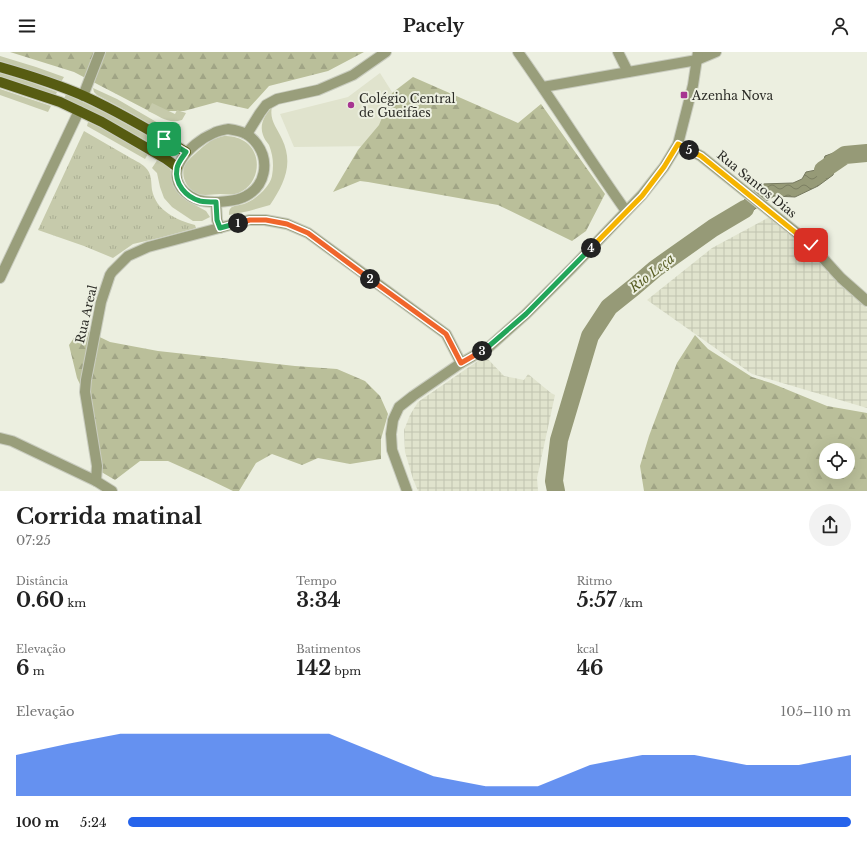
<!DOCTYPE html>
<html lang="pt">
<head>
<meta charset="utf-8">
<style>
	body { margin:0; font-family:"Libre Baskerville",serif; background:#f2f2f2; color:#222; height:100vh; display:flex; flex-direction:column; font-size:15px; white-space:nowrap }
	* { box-sizing:border-box; margin:0 }
	p { font-size:13px; color:#767676 }
	.icon { flex:none; width:22px; height:22px; fill:none; stroke:currentColor; stroke-width:2; stroke-linecap:round; stroke-linejoin:round }
	.map { position:relative; height:439px; overflow:hidden }
	.drawer { display:flex; flex-direction:column; background:#fff; flex:1 }
	.drawer>* { flex:none }
	.tools { position:absolute; left:819px; top:391px; display:grid; gap:8px }
	.tools a { display:grid; place-items:center; width:36px; height:36px; border-radius:50%; background:#fff; box-shadow:0 4px 16px #0002; font-size:20px }
	.pin { position:absolute; display:grid; place-items:center; width:34px; height:34px; color:#fff; margin:-17px; border-radius:8px; box-shadow:0 2px 6px #0006 }
	.km { position:absolute; width:20px; height:20px; margin:-10px; border-radius:50%; background:#222; color:#fff; font-size:11px; line-height:20px; text-align:center }
	.round { display:grid; place-items:center; flex:none; width:42px; height:42px; border-radius:21px; background:#f2f2f2 }
	.head { display:flex; align-items:center; justify-content:space-between; height:68px; padding:0 16px }
	h1 { font-size:22px; font-weight:700; line-height:30px }
	.stats { display:grid; grid-template-columns:repeat(3,1fr); gap:6px; height:68px; padding:4px 16px }
	.stats div { display:grid; align-content:center }
	.stats b { font-size:20px; font-weight:700 }
	.stats small { font-size:11px; font-weight:400 }
	.stats p { font-size:11px }
	.chart { height:112px; padding:8px 16px }
	.chart p { display:flex; justify-content:space-between }
	.chart svg { width:100%; height:72px; margin-top:4px; fill:#2563eb; opacity:.7 }
	ul { padding:0 16px; list-style:none; font-size:13px }
	li { display:grid; grid-template-columns:64px 48px 1fr; align-items:center; height:30px }
	li i { height:10px; border-radius:5px; background:#2563eb }
	header { display:flex; justify-content:space-between; align-items:center; height:52px; padding:0 16px; background:#fff; font-size:18px; font-weight:700 }
	.map>svg:first-child { display:block }
	.built { fill:#e0e3cd }
	.industrial { fill:url(#industrial-grid) }
	.grass { fill:url(#grass-tufts) }
	.forest { fill:url(#forest-firs); fill-rule:evenodd }
	.garden { fill:#c6caab }
	.water { fill:url(#water-waves); stroke:#76795f }
	.lines { fill:none; stroke-linecap:round; stroke-linejoin:round }
	.river { stroke:#969a77; stroke-width:18 }
	.minor-casing { stroke:#c9ccbf; stroke-width:12 }
	.major-casing { stroke:#c9ccbf; stroke-width:12 }
	.minor { stroke:#999e7b; stroke-width:10 }
	.major { stroke:#575c12; stroke-width:10 }
	.split-1-casing { stroke:#fff; stroke-width:8 }
	.split-2-casing { stroke:#fff; stroke-width:8 }
	.split-3-casing { stroke:#fff; stroke-width:8 }
	.split-4-casing { stroke:#fff; stroke-width:8 }
	.split-5-casing { stroke:#fff; stroke-width:8 }
	.split-6-casing { stroke:#fff; stroke-width:8 }
	.split-1 { stroke:#22a559; stroke-width:5 }
	.split-2 { stroke:#f0652b; stroke-width:5 }
	.split-3 { stroke:#f0652b; stroke-width:5 }
	.split-4 { stroke:#22a559; stroke-width:5 }
	.split-5 { stroke:#f5b400; stroke-width:5 }
	.split-6 { stroke:#f5b400; stroke-width:5 }
	.poi-dot { fill:#a73591; stroke:#ecefe0; stroke-width:1.5 }
	.labels { text-anchor:middle; dominant-baseline:central; stroke-width:4; stroke-linejoin:round; paint-order:stroke }
	.poi-label { font-size:12px; fill:#2b2b26; stroke:#ecefe0; text-anchor:start }
	.street-label { font-size:12px; fill:#2b2b26; stroke:#ecefe0 }
	.water-label { font-size:13px; font-style:italic; fill:#575d23; stroke:#ecefe0 }
</style>
</head>
<body>
<header><svg class="icon" aria-label="menu" viewBox="0 0 24 24"><path d="M4 6h16M4 12h16M4 18h16"/></svg>Pacely<svg class="icon" aria-label="person" viewBox="0 0 24 24"><circle cx="12" cy="8" r="4"/><path d="M4 21q1-7 8-7t8 7"/></svg></header>
<div class="map">
<svg width="867" height="439" viewBox="0 0 867 439">
	<defs>
		<pattern id="industrial-grid" width="8" height="8" patternUnits="userSpaceOnUse"><rect width="8" height="8" fill="#e0e3cd"/><path d="M0 4h8M4 0v8" fill="none" stroke="#c0c3b0"/></pattern>
		<pattern id="grass-tufts" width="24" height="20" patternUnits="userSpaceOnUse"><rect width="24" height="20" fill="#c6caab"/><path d="M3 7l-1-3M5 7V3M7 7l1-3M15 17l-1-3M17 17v-4M19 17l1-3" fill="none" stroke="#aaae93"/></pattern>
		<pattern id="forest-firs" width="22" height="20" patternUnits="userSpaceOnUse"><rect width="22" height="20" fill="#babf9a"/><path d="M5 1l3.5 6h-7zM16 11l3.5 6h-7z" fill="#a0a485"/></pattern>
		<pattern id="water-waves" width="16" height="10" patternUnits="userSpaceOnUse"><rect width="16" height="10" fill="#969a77"/><path d="M0 5q4-4 8 0t8 0" fill="none" stroke="#7b7e61"/></pattern>
	</defs>
	<rect width="100%" height="100%" fill="#ecefe0"/>
	<path class="built" d="M380,21l12,19 -17,54 -81,1 -14,-33 68,-17z"/>
	<g class="industrial">
		<path d="M777,161l90,95v100l-115,-34 -105,-74 65,-52z"/>
		<path d="M485,304l19,20 20,4 4,-6 23,19 4,2 -18,83 1,13h-120l-5,-12 -8,-27 -1,-22 6,-15 8,-13z"/>
	</g>
	<path class="grass" d="M84,79c15,9 30,17 45,26 5,3 12,6 16,10 7,6 6,15 7,23 4,21 25,30 43,35l1,3 -37,10 -26,6 -20,14 -29,-12 -46,-16z"/>
	<g class="forest">
		<path d="M10,0h354l-36,19 -59,15 -21,23 -31,-7 -33,9h-16l-8,5 -13,-6 -73,-38z"/>
		<path d="M413,25l105,46 23,-19 64,90 -19,37 -14,10 -74,-36 -130,-23 -8,-1 -27,11 25,-42 21,-25 13,-32z"/>
		<path d="M81,276l29,14 48,9 137,15 42,3 28,12 15,15 8,18 -7,25v20l-31,5 -32,-6 -16,7 -30,-11 -16,9 -17,28h-6l-27,-13 -38,-17h-28l-25,19 -17,-10 -9,-18 -1,-51 -11,-23 -8,-33z"/>
		<path d="M695,283l13,14 44,28 19,6 56,23 40,7v78h-223l-4,-25 9,-30 12,-32 16,-41zM826,398h22v22h-22z"/>
	</g>
	<g class="garden">
		<path d="M0,4l36,11 28,10 -3,5 -30,-11 -31,-10z"/>
		<path d="M0,21l30,9 27,10 -2,4 -25,-10 -30,-9z"/>
		<path d="M93,36l24,11 48,28 -3,4 -33,-19 -32,-17 -3,-3z"/>
		<path d="M0,37l51,17 -3,6 -48,-17z"/>
		<path d="M66,42l42,20 49,27 -3,4 -52,-29 -38,-17z"/>
		<path d="M152,51l23,11 2,-4 9,3 -4,7c-14,4 -21,-3 -34,-9z"/>
		<path d="M272,55c-3,13 5,21 10,32 12,25 2,45 -12,66l-21,6 -20,4c0,-3 0,-6 3,-8 4,-2 9,-2 12,-3 11,-4 26,-17 28,-28 2,-11 1,-21 -3,-31 -2,-3 -5,-6 -6,-10 -4,-11 2,-20 9,-28z"/>
		<path d="M88,70l18,8 42,24 -3,5 -58,-33z"/>
		<path d="M224,84c7,0 14,1 20,5 21,13 15,47 -9,53 -5,1 -10,0 -15,0 -7,0 -15,2 -21,0 -5,-1 -9,-5 -12,-9 -4,-6 -5,-14 -2,-20 3,-6 21,-21 27,-25 4,-2 8,-3 12,-4z"/>
		<path d="M158,107l10,7 3,5 3,14 5,9 7,6 20,11 4,6 -8,4h-9l-21,-14 -8,-9 -4,-11 -3,-14 -5,-5z"/>
	</g>
	<path class="water" d="M839,99l5,7 -10,7 1,3 -2,7 -15,11 -23,11 -21,-1 -44,30 -8,-8 16,-12 23,-22 32,-1 9,-4 4,-7 15,-3 4,-13z"/>
	<g class="lines">
		<g class="river">
			<path d="M823,118l22,-15 22,-2"/>
			<path d="M556,439l-2,-10 5,-41 31,-104 19,-29 25,-20 21,-18 58,-41 32,-19"/>
		</g>
		<defs>
			<g id="minor">
				<path d="M518,0c37,52 71,107 108,159"/>
				<path d="M618,0l10,20"/>
				<path d="M543,35l154,-27 19,-8"/>
				<path d="M83,44l17,-44"/>
				<path d="M228,77c7,1 13,2 18,5 4,2 8,6 11,10 13,18 8,42 -11,52 -8,5 -18,5 -27,6 -10,0 -20,0 -29,-6 -32,-21 0,-53 24,-63 4,-2 10,-3 14,-4z"/>
				<path d="M247,82l13,-21 6,-8 11,-6 41,-9 35,-15 33,-23"/>
				<path d="M678,92l23,12 102,82 8,7 30,33 26,23"/>
				<path d="M216,150l1,18 3,8"/>
				<path d="M0,226l79,-167"/>
				<path d="M0,386l12,3 84,40 16,10"/>
				<path d="M96,429l1,-15 -12,-74 1,-12 15,-78 9,-27 2,-3 16,-16 20,-9 101,-27h16l22,4 21,9 138,101 15,29"/>
				<path d="M407,439l-15,-41 -1,-16 2,-14 6,-13 14,-11 48,-33 28,-16 37,-33 46,-46 70,-73 22,-28 14,-23 15,-59 5,-33"/>
			</g>
			<g id="major">
				<path d="M0,15c28,8 57,17 84,29 35,16 69,36 102,56"/>
				<path d="M0,30l60,20 19,9 23,11 64,37 11,8"/>
			</g>
		</defs>
		<use href="#minor" class="minor-casing"/>
		<use href="#major" class="major-casing"/>
		<use href="#minor" class="minor"/>
		<use href="#major" class="major"/>
	</g>
	<g class="lines">
		<defs>
			<path id="split-1" d="M164,87l22,13c-3,5 -8,10 -9,16 -3,16 9,29 23,33 5,1 11,1 16,1l1,18 3,8 18,-5"/>
			<path id="split-2" d="M238,171l12,-3h16l21,4 21,9 62,46"/>
			<path id="split-3" d="M370,227l76,55 15,29 21,-12"/>
			<path id="split-4" d="M482,299l7,-5 37,-32 65,-66"/>
			<path id="split-5" d="M591,196l51,-52 22,-29 14,-23 11,6"/>
			<path id="split-6" d="M689,98l12,6 110,89"/>
		</defs>
		<use href="#split-1" class="split-1-casing"/>
		<use href="#split-2" class="split-2-casing"/>
		<use href="#split-3" class="split-3-casing"/>
		<use href="#split-4" class="split-4-casing"/>
		<use href="#split-5" class="split-5-casing"/>
		<use href="#split-6" class="split-6-casing"/>
		<use href="#split-1" class="split-1"/>
		<use href="#split-2" class="split-2"/>
		<use href="#split-3" class="split-3"/>
		<use href="#split-4" class="split-4"/>
		<use href="#split-5" class="split-5"/>
		<use href="#split-6" class="split-6"/>
	</g>
	<g class="poi-dot">
		<rect x="680" y="39" width="8" height="8" rx="2"/>
		<circle cx="351" cy="53" r="4"/>
	</g>
	<g class="labels">
		<g class="poi-label">
			<text x="692" y="43">Azenha Nova</text>
			<text x="359" y="46">Colégio Central<tspan x="359" dy="14">de Gueifães</tspan></text>
		</g>
		<g class="street-label">
			<text transform="translate(757 132) rotate(39)">Rua Santos Dias</text>
			<text transform="translate(86 262) rotate(-77)">Rua Areal</text>
		</g>
		<g class="water-label">
			<text transform="translate(652 221) rotate(-38)">Rio Leça</text>
		</g>
	</g>
</svg>
<div class="tools">
<a><svg class="icon" aria-label="locate" viewBox="0 0 24 24"><circle cx="12" cy="12" r="6"/><path d="M12 2v4M12 18v4M2 12h4M18 12h4"/></svg></a>
</div>
<div class="pin" style="left:164px;top:87px;background:#1e9e55"><svg class="icon" aria-label="arrive" viewBox="0 0 24 24"><path d="M6 21V4h12l-3 4 3 4H6"/></svg></div>
<div class="pin" style="left:811px;top:193px;background:#d93025"><svg class="icon" aria-label="check" viewBox="0 0 24 24"><path d="M5 12l5 5 9-10"/></svg></div>
<b class="km" style="left:238px;top:171px">1</b>
<b class="km" style="left:370px;top:227px">2</b>
<b class="km" style="left:482px;top:299px">3</b>
<b class="km" style="left:591px;top:196px">4</b>
<b class="km" style="left:689px;top:98px">5</b>
</div>
<section class="drawer">
<div class="head"><div><h1>Corrida matinal</h1><p>07:25</p></div><a class="round"><svg class="icon" aria-label="share" viewBox="0 0 24 24"><path d="M12 15V3M7 8l5-5 5 5M5 13v7h14v-7"/></svg></a></div>
<div class="stats">
<div><p>Distância</p><b>0.60<small> km</small></b></div>
<div><p>Tempo</p><b>3:34</b></div>
<div><p>Ritmo</p><b>5:57<small> /km</small></b></div>
</div>
<div class="stats">
<div><p>Elevação</p><b>6<small> m</small></b></div>
<div><p>Batimentos</p><b>142<small> bpm</small></b></div>
<div><p>kcal</p><b>46</b></div>
</div>
<div class="chart"><p><span>Elevação</span>105–110 m</p>
<svg viewBox="0 0 160 44" preserveAspectRatio="none"><path d="M0 44V19L10 12L20 6L30 6L40 6L50 6L60 6L70 19L80 32L90 38L100 38L110 25L120 19L130 19L140 25L150 25L160 19V44z"/></svg>
</div>
<ul>
<li><b>100 m</b>5:24<i style="width:100%"></i></li>
</ul>
</section>
</body>
</html>
